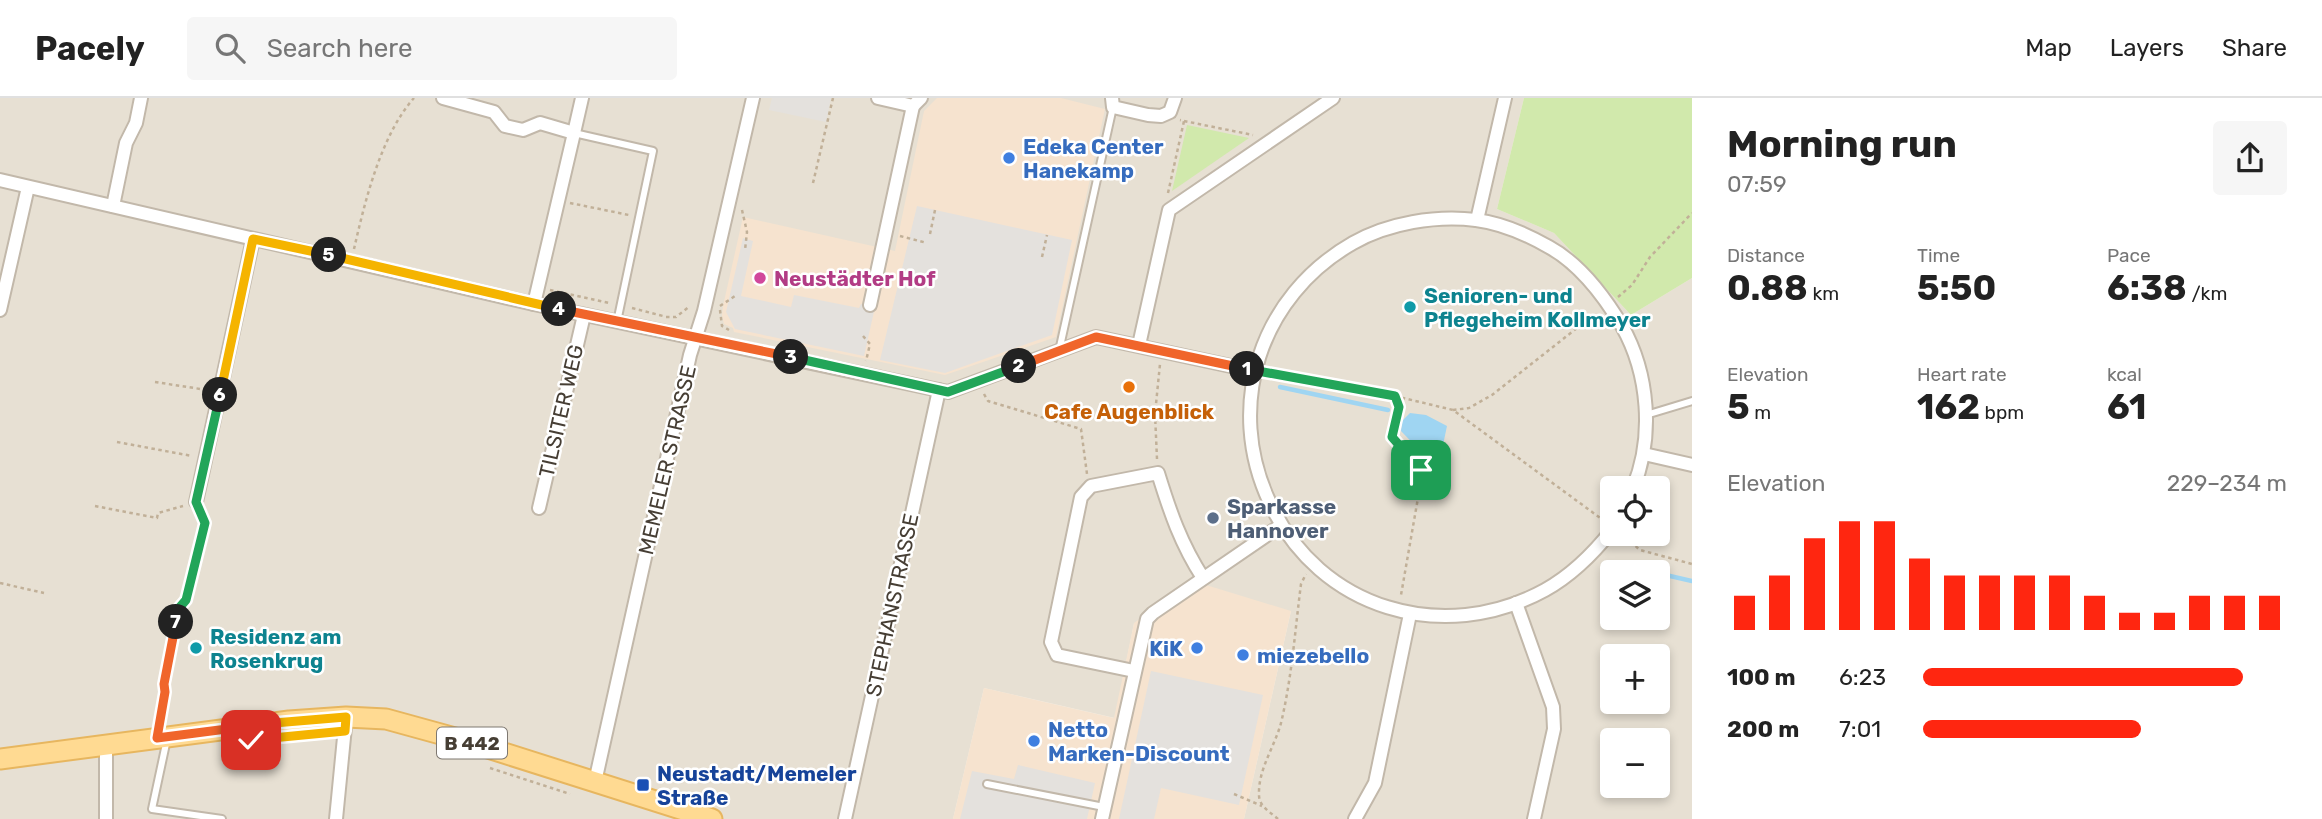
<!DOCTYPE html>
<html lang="en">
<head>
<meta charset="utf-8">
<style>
	body { margin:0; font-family:Rubik,sans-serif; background:#f6f6f6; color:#222; height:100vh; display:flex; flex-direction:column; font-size:26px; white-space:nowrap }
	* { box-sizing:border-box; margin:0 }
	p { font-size:23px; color:#767676 }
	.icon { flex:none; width:38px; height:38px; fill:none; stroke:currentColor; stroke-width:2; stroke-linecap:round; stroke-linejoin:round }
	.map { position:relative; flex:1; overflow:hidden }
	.sheet { display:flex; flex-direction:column; background:#fff; width:630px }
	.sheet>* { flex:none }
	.tools { position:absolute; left:1600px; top:378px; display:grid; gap:14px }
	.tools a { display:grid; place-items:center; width:70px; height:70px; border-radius:7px; background:#fff; box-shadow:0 4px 10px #0003; font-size:35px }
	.pin { position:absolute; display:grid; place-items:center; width:60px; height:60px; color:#fff; margin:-30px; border-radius:14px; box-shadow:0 4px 10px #0006 }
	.km { position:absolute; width:35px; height:35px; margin:-18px; border-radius:50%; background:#222; color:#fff; font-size:19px; line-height:35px; text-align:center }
	.round { display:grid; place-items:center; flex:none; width:74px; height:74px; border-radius:7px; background:#f6f6f6 }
	.overview { display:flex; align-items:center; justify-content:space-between; height:119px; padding:0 35px }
	h1 { font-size:38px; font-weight:700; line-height:52px }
	.metrics { display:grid; grid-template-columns:repeat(3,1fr); gap:10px; height:119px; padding:7px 35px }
	.metrics div { display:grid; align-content:center }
	.metrics b { font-size:35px; font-weight:700 }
	.metrics small { font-size:19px; font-weight:400 }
	.metrics p { font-size:19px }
	.chart { height:196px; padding:14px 35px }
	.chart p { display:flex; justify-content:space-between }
	.chart svg { width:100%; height:126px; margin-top:7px; stroke:#ff2610; stroke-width:6 }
	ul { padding:0 35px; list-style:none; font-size:23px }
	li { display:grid; grid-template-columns:112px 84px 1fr; align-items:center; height:52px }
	li i { height:18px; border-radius:9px; background:#ff2610 }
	header { display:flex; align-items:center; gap:42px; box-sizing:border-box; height:98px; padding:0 35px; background:#fff; border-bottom:2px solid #e0e0e0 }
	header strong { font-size:33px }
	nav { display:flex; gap:38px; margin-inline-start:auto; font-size:24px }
	.search { width:490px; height:63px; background:#f6f6f6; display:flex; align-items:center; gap:18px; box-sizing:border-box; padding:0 24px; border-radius:7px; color:#767676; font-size:26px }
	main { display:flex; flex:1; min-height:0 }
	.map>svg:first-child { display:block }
	.residential { fill:#e7e0d3; fill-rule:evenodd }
	.commercial { fill:#f6e3cf }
	.green { fill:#d1e9ac }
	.parking { fill:#e4e1dd }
	.water { fill:#9fd5f2 }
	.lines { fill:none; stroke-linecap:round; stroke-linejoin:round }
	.stream { stroke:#9fd5f2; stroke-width:4.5 }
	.service-casing { stroke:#c2b8aa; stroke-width:10 }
	.minor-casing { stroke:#c2b8aa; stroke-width:16 }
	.primary-casing { stroke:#e7b65f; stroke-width:23 }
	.path { stroke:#c1b098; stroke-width:2.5; stroke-dasharray:3.5 3.5; stroke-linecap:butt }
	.service { stroke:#fff; stroke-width:6 }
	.minor { stroke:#fff; stroke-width:12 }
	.primary { stroke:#ffda92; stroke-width:19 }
	.split-1-casing { stroke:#fff; stroke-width:14 }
	.split-2-casing { stroke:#fff; stroke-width:14 }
	.split-3-casing { stroke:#fff; stroke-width:14 }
	.split-4-casing { stroke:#fff; stroke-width:14 }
	.split-5-casing { stroke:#fff; stroke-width:14 }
	.split-6-casing { stroke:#fff; stroke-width:14 }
	.split-7-casing { stroke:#fff; stroke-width:14 }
	.split-8-casing { stroke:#fff; stroke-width:14 }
	.split-9-casing { stroke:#fff; stroke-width:14 }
	.split-1 { stroke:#22a559; stroke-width:9 }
	.split-2 { stroke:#f0652b; stroke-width:9 }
	.split-3 { stroke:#22a559; stroke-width:9 }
	.split-4 { stroke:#f0652b; stroke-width:9 }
	.split-5 { stroke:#f5b400; stroke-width:9 }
	.split-6 { stroke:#f5b400; stroke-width:9 }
	.split-7 { stroke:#22a559; stroke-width:9 }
	.split-8 { stroke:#f0652b; stroke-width:9 }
	.split-9 { stroke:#f5b400; stroke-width:9 }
	.shop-dot { fill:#3f7fe0; stroke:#fff; stroke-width:2.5 }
	.hotel-dot { fill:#d1479c; stroke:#fff; stroke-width:2.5 }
	.culture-dot { fill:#0f9aa8; stroke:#fff; stroke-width:2.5 }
	.food-dot { fill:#e8710a; stroke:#fff; stroke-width:2.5 }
	.service-dot { fill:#5c6f8a; stroke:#fff; stroke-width:2.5 }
	.transit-dot { fill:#1a4fb4; stroke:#fff; stroke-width:2.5 }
	.labels { text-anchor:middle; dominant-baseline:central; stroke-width:5; stroke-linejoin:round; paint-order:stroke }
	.shield { fill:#fff; stroke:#7e7871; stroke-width:2 }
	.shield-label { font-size:19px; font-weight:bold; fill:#463e34 }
	.shop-label { font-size:21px; font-weight:bold; fill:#366cbe; stroke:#fff; text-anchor:start }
	.hotel-label { font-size:21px; font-weight:bold; fill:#b23c85; stroke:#fff; text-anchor:start }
	.culture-label { font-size:21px; font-weight:bold; fill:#0d838f; stroke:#fff; text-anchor:start }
	.street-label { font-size:21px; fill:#463e34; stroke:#fff }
	.food-label { font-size:21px; font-weight:bold; fill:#c56008; stroke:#fff }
	.service-label { font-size:21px; font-weight:bold; fill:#4e5e75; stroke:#fff; text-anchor:start }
	.transit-label { font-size:21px; font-weight:bold; fill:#164399; stroke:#fff; text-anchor:start }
</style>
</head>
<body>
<header>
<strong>Pacely</strong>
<div class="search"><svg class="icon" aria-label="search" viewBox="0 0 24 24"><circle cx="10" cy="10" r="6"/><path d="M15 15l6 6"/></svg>Search here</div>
<nav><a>Map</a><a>Layers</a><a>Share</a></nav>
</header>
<main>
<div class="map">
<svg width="1692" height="721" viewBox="0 0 1692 721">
	<rect width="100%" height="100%" fill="#f3eee5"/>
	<path class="residential" d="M0,0h1524l-27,111 57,24 77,82 61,-37v541h-448l47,-208 -157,12 -19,95 -131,-30 -31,131h-953zM1612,390h45v46h-45zM1612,474h45v46h-45zM1612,558h45v46h-45zM1612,642h45v46h-45z"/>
	<g class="commercial">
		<path d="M937,0h124l44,11 -49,228 -111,38 -211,-43 -1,-4 -9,-4 -2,-8 1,-10 20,-89 152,34 29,-140z"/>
		<path d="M1193,483l98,30 -47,208h-291l31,-131 130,30 20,-95z"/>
	</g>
	<g class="green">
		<path d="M1524,0h168v180l-61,37 -77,-82 -57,-24z"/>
		<path d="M1187,27l62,13 -77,53z"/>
	</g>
	<g class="parking">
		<path d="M772,0h59l-5,24 -57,-12z"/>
		<path d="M917,108l155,34 -20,95 -107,38 -65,-13z"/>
		<path d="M743,140l10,3 -12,55 50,11 3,-12 65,13 2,-4 14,3 -11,49 -129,-27 -9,-17z"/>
		<path d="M1151,573l112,24 -24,110 -78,-17 -7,31h-35z"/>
		<path d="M1018,667l77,18 -8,36h-127l12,-48 42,8z"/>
	</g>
	<path class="water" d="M1410,315l16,2 21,11 -11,52 -7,-1v-17l-28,-29 1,-10z"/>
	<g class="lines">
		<g class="stream">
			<path d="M1280,289l108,23"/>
			<path d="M1431,390l3,-15"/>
			<path d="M1613,465l39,9"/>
			<path d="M1657,475l35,8"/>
		</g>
		<defs>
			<g id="service">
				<path d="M574,35l79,18 -36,171"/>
				<path d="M1059,253l54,-244"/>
				<path d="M1646,317l46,-14"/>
				<path d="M167,641l-15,70 70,10"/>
				<path d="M987,686l117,23"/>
			</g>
			<g id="minor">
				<path d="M443,0l51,14 11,14 18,4 17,-7 34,10 -40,171"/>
				<path d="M878,0l35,8 8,-8"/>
				<path d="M1112,0l1,9 35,8 13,1 9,-4 5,-14"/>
				<path d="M574,35l8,-35"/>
				<path d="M0,82l534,124 414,88 148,-55 158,34"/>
				<path d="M113,108l13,-63 10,-20 5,-25"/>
				<path d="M1477,122l28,-122"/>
				<path d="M870,207l43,-199"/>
				<path d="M0,212l28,-123"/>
				<path d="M1139,247l30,-135 164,-112"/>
				<path d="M1644,356l48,11"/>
				<path d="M196,404l57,-263"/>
				<path d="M539,410l45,-193"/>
				<path d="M1612,432c-19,24 -40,45 -67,60 -102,56 -226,19 -275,-87 -46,-97 -10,-207 83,-260 35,-20 83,-28 123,-23 24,3 52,15 73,27 31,17 55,49 73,79 27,48 32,111 11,162"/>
				<path d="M1516,505l37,104 1,22 -20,90"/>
				<path d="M1134,573l-77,-16 -6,-13 30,-145 10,-11 67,-13c12,39 23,71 45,105"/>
				<path d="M595,684l95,-427 14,-44 49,-213"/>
				<path d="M106,721v-74"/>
				<path d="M336,721l10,-102"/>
				<path d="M845,721l94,-429"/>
				<path d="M1102,721l45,-200 6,-6 127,-87"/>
				<path d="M1355,721l20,-36 35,-169"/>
			</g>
			<path id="primary" d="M0,661l289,-38 57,-4 40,2 80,22 246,78"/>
		</defs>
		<use href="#service" class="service-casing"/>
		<use href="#minor" class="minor-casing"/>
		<use href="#primary" class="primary-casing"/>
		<g class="path">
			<path d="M1184,23l69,14"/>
			<path d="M813,85l20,-85"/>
			<path d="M1168,95l16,-72 -4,-1"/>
			<path d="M570,105l59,12"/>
			<path d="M742,112l5,22 -2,18"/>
			<path d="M930,136l5,-24"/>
			<path d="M900,138l27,7"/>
			<path d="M354,151c11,-48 27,-114 60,-151"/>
			<path d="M1042,159l5,-22"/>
			<path d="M550,192l59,13"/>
			<path d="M1618,199l14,-12 18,-28 42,-44"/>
			<path d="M720,208l15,-10"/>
			<path d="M632,210l31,8"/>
			<path d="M720,212l2,16 7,4"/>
			<path d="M666,219h10l14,-11"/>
			<path d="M863,238l7,8 -4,17"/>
			<path d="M1271,276l124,22 5,11 -8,30 29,33 1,5 -21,120"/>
			<path d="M155,284l52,8"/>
			<path d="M984,296l4,7 93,28 6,45"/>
			<path d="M1395,298l58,14 150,110"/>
			<path d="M1453,312l16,-2 23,-13 104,-82"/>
			<path d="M117,344l75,14"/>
			<path d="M1157,361l-2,-45 5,-50"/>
			<path d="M95,408l62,12 1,-5 25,-7"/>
			<path d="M1625,439l15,13 52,14"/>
			<path d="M0,485l44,10"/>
			<path d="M160,623l5,-29 -1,-8 15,-76 7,-8 19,-77 -4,-8"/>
			<path d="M490,670l80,26"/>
			<path d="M1234,696l28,12"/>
			<path d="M1278,721c-8,-7 -19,-13 -19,-24 -1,-26 16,-49 22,-72 11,-46 14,-93 20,-139l5,-10"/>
		</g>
		<use href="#service" class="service"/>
		<use href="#minor" class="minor"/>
		<use href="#primary" class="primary"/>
	</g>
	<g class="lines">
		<defs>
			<path id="split-1" d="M1247,271l148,27 4,11 -7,30 29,33"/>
			<path id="split-2" d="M1019,268l77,-29 151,32"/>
			<path id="split-3" d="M791,259l157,35 71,-26"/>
			<path id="split-4" d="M559,211l232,48"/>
			<path id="split-5" d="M329,157l230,54"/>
			<path id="split-6" d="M220,297l33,-156 76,16"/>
			<path id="split-7" d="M176,524l3,-14 7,-8 19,-77 -9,-21 24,-107"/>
			<path id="split-8" d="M176,524l-12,62 1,8 -8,46 117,-15"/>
			<path id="split-9" d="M251,642l94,-9 1,-14 -72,6"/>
		</defs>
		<use href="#split-1" class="split-1-casing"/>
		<use href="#split-2" class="split-2-casing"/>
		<use href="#split-3" class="split-3-casing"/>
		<use href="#split-4" class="split-4-casing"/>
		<use href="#split-5" class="split-5-casing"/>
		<use href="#split-6" class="split-6-casing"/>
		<use href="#split-7" class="split-7-casing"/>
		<use href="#split-8" class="split-8-casing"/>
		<use href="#split-9" class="split-9-casing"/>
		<use href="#split-1" class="split-1"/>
		<use href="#split-2" class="split-2"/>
		<use href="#split-3" class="split-3"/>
		<use href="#split-4" class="split-4"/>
		<use href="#split-5" class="split-5"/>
		<use href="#split-6" class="split-6"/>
		<use href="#split-7" class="split-7"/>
		<use href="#split-8" class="split-8"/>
		<use href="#split-9" class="split-9"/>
	</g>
	<g class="shop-dot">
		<circle cx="1009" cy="60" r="7"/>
		<circle cx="1197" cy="550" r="7"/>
		<circle cx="1243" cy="557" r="7"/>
		<circle cx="1034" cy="643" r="7"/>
	</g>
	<circle class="hotel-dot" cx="760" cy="180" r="7"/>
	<g class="culture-dot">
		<circle cx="1410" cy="209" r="7"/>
		<circle cx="196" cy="550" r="7"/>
	</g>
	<circle class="food-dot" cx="1129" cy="289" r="7"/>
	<circle class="service-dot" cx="1213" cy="420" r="7"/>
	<rect class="transit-dot" x="636" y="680" width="14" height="14" rx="3.5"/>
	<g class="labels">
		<rect class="shield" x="437" y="629.5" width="70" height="31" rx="5"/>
		<g class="shield-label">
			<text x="472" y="645">B 442</text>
		</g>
		<g class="shop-label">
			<text x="1023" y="48">Edeka Center<tspan x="1023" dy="24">Hanekamp</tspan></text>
			<text x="1183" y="550" text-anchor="end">KiK</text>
			<text x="1257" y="557">miezebello</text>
			<text x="1048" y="631">Netto<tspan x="1048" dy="24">Marken-Discount</tspan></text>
		</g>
		<g class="hotel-label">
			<text x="774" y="180">Neustädter Hof</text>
		</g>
		<g class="culture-label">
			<text x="1424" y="197">Senioren- und<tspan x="1424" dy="24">Pflegeheim Kollmeyer</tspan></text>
			<text x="210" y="538">Residenz am<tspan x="210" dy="24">Rosenkrug</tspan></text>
		</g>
		<g class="street-label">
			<text transform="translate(561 313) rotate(-77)">TILSITER WEG</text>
			<text transform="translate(667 362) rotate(-77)">MEMELER STRASSE</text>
			<text transform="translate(892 507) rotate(-78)">STEPHANSTRASSE</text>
		</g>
		<g class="food-label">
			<text x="1129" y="313">Cafe Augenblick</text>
		</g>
		<g class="service-label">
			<text x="1227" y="408">Sparkasse<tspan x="1227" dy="24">Hannover</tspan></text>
		</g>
		<g class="transit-label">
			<text x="657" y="675">Neustadt/Memeler<tspan x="657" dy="24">Straße</tspan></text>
		</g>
	</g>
</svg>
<div class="tools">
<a><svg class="icon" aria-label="locate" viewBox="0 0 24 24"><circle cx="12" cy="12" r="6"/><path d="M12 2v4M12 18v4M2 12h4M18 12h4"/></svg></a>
<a><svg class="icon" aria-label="layers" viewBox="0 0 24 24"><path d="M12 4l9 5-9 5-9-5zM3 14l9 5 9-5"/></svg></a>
<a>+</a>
<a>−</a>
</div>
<div class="pin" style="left:1421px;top:372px;background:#1e9e55"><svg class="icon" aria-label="arrive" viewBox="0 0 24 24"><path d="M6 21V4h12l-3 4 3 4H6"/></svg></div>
<div class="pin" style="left:251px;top:642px;background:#d93025"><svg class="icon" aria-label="check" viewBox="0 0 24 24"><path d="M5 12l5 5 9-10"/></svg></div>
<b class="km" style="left:1247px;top:271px">1</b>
<b class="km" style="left:1019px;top:268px">2</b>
<b class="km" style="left:791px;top:259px">3</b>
<b class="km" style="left:559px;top:211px">4</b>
<b class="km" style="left:329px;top:157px">5</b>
<b class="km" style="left:220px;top:297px">6</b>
<b class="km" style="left:176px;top:524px">7</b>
</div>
<section class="sheet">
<div class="overview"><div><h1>Morning run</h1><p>07:59</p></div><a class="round"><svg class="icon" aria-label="share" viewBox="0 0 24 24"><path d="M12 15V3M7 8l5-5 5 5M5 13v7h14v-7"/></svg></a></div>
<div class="metrics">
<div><p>Distance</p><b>0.88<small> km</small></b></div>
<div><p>Time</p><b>5:50</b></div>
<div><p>Pace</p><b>6:38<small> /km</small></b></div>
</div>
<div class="metrics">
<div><p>Elevation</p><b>5<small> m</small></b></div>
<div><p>Heart rate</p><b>162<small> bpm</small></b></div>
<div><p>kcal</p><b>61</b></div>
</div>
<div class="chart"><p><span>Elevation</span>229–234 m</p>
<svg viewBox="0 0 160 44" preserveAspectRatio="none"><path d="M5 44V32M15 44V25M25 44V12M35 44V6M45 44V6M55 44V19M65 44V25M75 44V25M85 44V25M95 44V25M105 44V32M115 44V38M125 44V38M135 44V32M145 44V32M155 44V32"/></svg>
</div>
<ul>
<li><b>100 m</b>6:23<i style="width:88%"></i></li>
<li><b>200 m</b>7:01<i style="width:60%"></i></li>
</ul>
</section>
</main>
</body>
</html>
